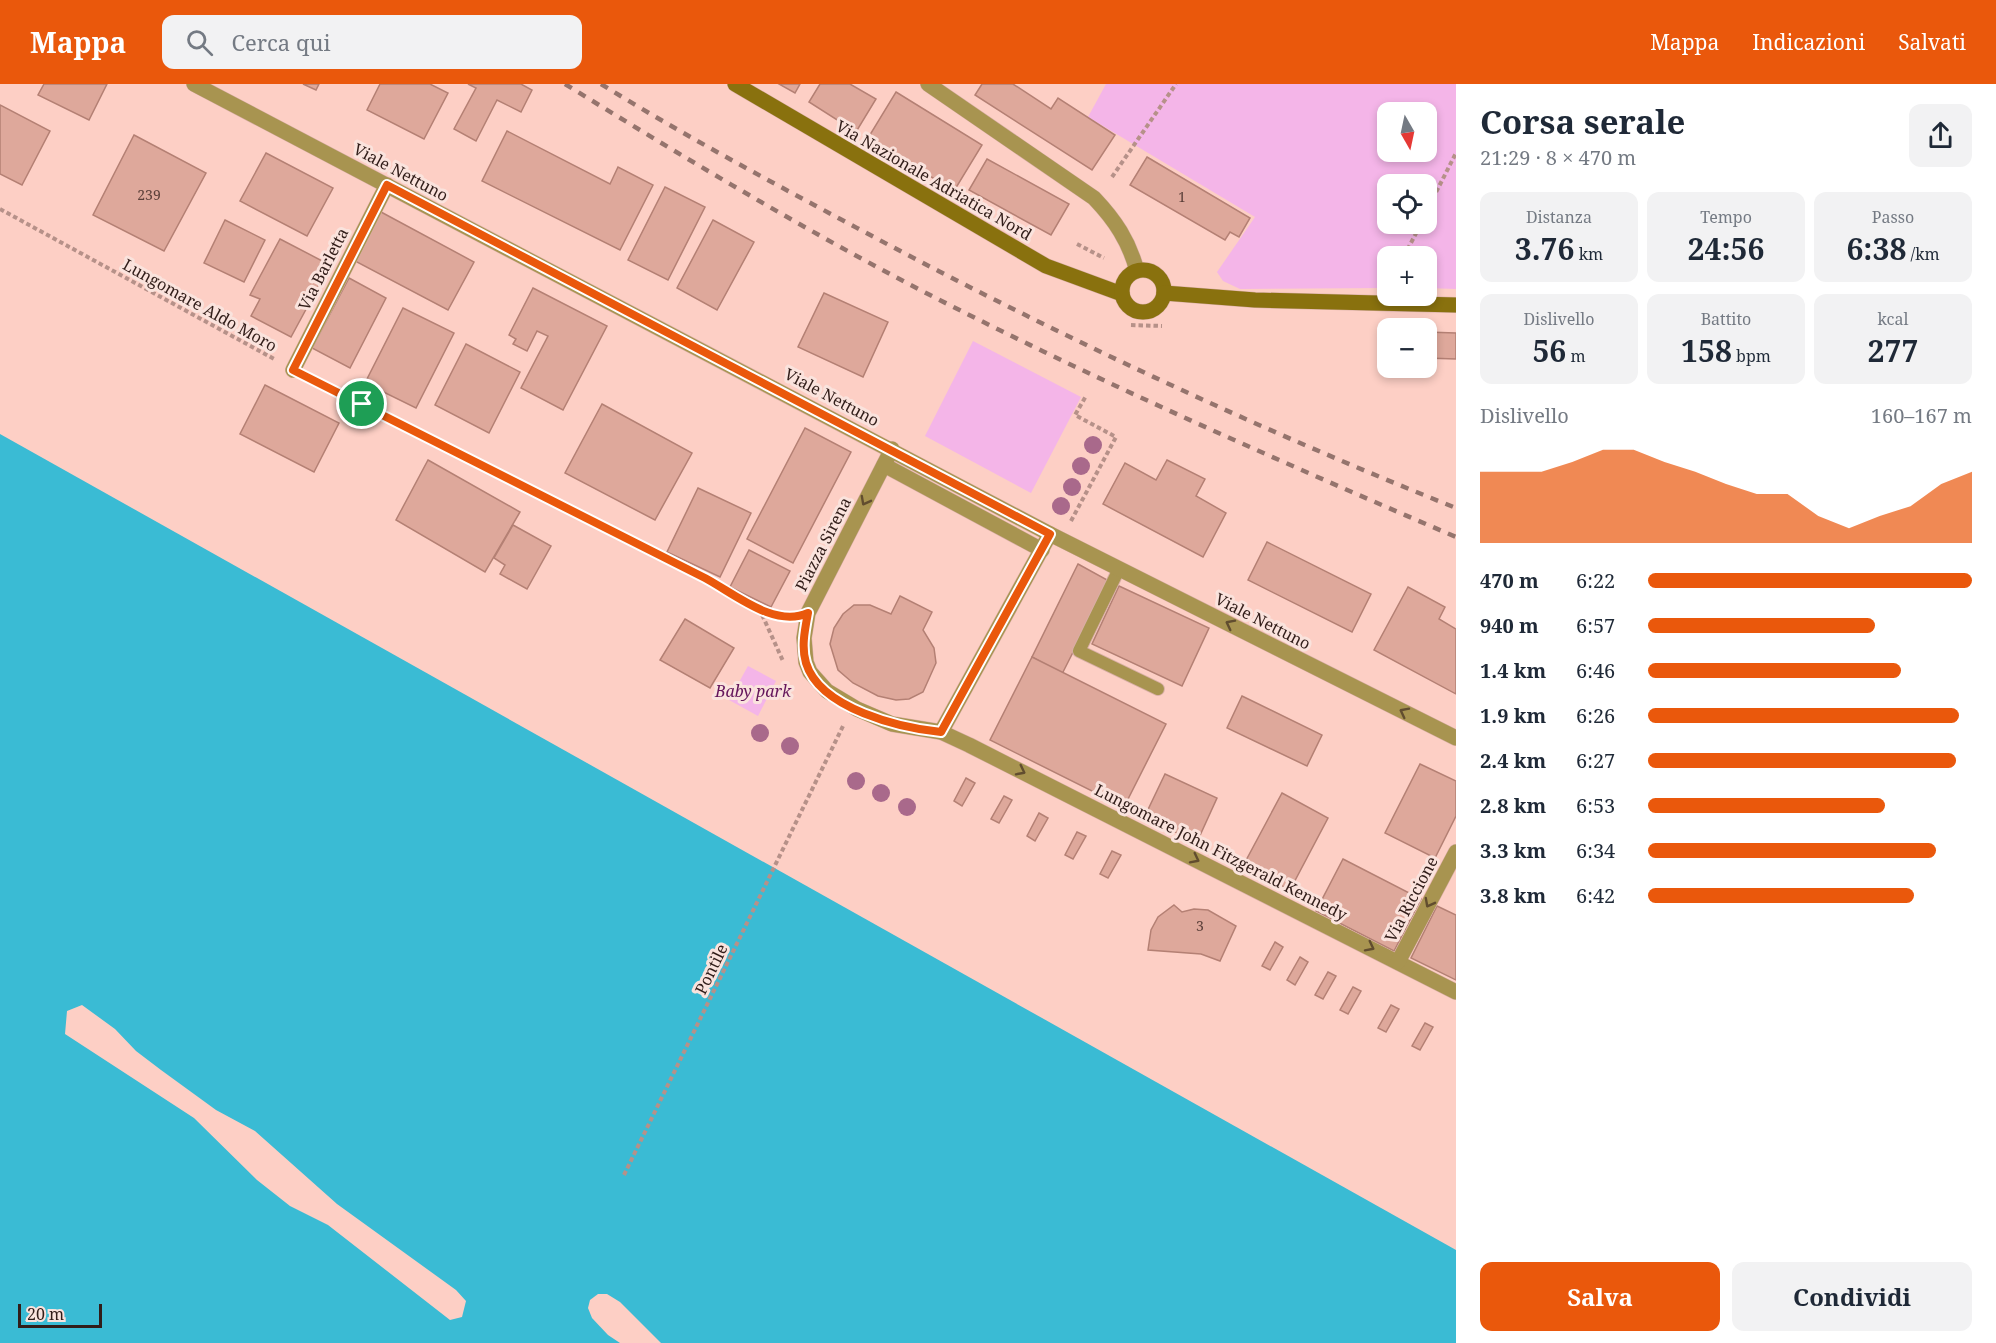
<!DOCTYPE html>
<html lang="it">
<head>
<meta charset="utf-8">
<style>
	body { margin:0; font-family:"Noto Serif",serif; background:#f2f2f3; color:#1f2937; height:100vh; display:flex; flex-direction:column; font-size:22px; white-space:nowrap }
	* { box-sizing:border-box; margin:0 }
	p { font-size:20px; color:#747a83 }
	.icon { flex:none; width:33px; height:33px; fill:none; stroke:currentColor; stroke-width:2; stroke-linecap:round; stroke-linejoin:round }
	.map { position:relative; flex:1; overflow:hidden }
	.drawer { display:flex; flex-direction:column; background:#fff; width:540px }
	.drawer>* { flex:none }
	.needle { width:39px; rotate:171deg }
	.controls { position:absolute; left:1377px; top:18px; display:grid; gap:12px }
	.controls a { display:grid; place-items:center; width:60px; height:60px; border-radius:12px; background:#fff; box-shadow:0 3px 9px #0003; font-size:30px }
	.scale { position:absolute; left:18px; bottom:15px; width:84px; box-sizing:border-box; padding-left:6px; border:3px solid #311d19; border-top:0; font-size:16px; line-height:21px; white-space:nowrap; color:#311d19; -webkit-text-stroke:4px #fae3dd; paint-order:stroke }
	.pin { position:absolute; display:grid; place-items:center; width:51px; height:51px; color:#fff; margin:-26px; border:3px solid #fff; border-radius:50%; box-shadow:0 2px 6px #0007 }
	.round { display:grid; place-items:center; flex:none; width:63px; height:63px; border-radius:12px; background:#f2f2f3 }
	.head { display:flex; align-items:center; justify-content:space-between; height:102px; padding:0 24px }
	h1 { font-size:33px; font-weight:700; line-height:45px }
	.stats { display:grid; grid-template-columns:repeat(3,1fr); gap:9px; height:102px; padding:6px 24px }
	.stats div { display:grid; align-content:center; border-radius:12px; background:#f2f2f3; text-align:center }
	.stats b { font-size:30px; font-weight:700 }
	.stats small { font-size:16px; font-weight:400 }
	.stats p { font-size:16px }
	.chart { height:168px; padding:12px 24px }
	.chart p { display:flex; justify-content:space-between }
	.chart svg { width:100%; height:108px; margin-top:6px; fill:#ea580c; opacity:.7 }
	.primary-button { display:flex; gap:12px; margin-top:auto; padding:12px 24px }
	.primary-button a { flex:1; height:69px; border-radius:12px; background:#ea580c; color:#fff; font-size:24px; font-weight:700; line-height:69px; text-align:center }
	.primary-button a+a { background:#f2f2f3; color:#1f2937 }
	ul { padding:0 24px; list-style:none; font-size:20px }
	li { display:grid; grid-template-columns:96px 72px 1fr; align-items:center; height:45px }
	li i { height:15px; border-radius:8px; background:#ea580c }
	header { display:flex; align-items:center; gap:36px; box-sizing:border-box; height:84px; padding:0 30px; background:#ea580c; color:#fff }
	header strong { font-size:28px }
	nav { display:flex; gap:33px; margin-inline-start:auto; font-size:21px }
	.search { width:420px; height:54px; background:#f2f2f3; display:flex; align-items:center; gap:15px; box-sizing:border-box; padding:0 21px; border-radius:12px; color:#747a83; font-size:22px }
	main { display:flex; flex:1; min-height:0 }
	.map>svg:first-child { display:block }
	.green { fill:#f4b5e8; fill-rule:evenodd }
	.water { fill:#3abbd4 }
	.pier { fill:#fdcfc5 }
	.building { fill:#dea89b; stroke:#b48074; stroke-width:1.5 }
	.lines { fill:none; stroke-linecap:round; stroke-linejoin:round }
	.lane-casing { stroke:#d8afa6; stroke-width:14 }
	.street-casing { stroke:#d8afa6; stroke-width:16 }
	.secondary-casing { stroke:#d8afa6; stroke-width:16 }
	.path { stroke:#b69189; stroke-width:4; stroke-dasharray:4.5 3; stroke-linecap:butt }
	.lane { stroke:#a89450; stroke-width:12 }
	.street { stroke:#a89450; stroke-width:15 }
	.secondary { stroke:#89710e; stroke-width:15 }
	.rail { stroke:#95746d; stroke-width:4.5; stroke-dasharray:8 8; stroke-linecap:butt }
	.tree { fill:#a9698b }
	.oneway { stroke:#614d2f }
	.route-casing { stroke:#fff; stroke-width:12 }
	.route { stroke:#ea580c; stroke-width:8 }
	.labels { text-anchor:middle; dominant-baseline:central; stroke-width:6; stroke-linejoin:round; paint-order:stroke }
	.number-label { font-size:14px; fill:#5c403a }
	.street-label { font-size:16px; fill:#311d19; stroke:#fae3dd }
	.park-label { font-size:16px; font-style:italic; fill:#64155b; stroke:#fae3dd }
</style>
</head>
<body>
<header>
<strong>Mappa</strong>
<div class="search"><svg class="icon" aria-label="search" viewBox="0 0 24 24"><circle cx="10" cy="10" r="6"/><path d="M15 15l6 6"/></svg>Cerca qui</div>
<nav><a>Mappa</a><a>Indicazioni</a><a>Salvati</a></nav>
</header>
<main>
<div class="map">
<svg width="1456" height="1259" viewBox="0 0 1456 1259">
	<rect width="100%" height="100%" fill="#fdcfc5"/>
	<g class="green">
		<path d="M1106,0h350v205l-29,-1 -1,-32h-38l-1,32 -147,1 -17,-8 -6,-9 38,-55 -167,-100zM1388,28h38v40h-38zM1388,100h38v40h-38z"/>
		<path d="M973,257l108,56 -50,96 -106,-57z"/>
		<path d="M748,582l28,15 -18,35 -29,-16z"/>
	</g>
	<path class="water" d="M0,350l1456,816v93h-1456z"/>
	<g class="pier">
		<path d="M82,921l33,24 21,22 25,19 55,40 39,21 82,73 119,86 10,11 -4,16 -12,3 -122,-95 -38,-19 -33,-26 -63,-62 -129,-84 2,-23z"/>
		<path d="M598,1210h9l13,8 41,41h-41l-12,-8 -16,-17 -4,-10 2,-8z"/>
	</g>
	<g class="building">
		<path d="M44,0h63l-18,36 -51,-25z"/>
		<path d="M303,0h16l-3,6z"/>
		<path d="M380,0h50l18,9 -24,46 -57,-29z"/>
		<path d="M468,0h53l11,6 -11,22 -24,-12 -21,41 -22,-12 22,-41z"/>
		<path d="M779,0h21l-5,9z"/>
		<path d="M820,0h30l26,15 -20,33 -47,-30z"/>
		<path d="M982,0h31l38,25 7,-11 57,37 -23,35 -117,-75z"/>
		<path d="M896,8l86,53 -28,46 -86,-53z"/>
		<path d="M0,21l50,26 -28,54 -22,-11z"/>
		<path d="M507,47l103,53 8,-17 35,18 -33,65 -138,-69z"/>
		<path d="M134,51l72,38 -42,78 -71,-36z"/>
		<path d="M266,69l67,35 -26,48 -67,-35z"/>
		<path d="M1147,73l103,61 -11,19 -9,-5 -5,8 -95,-55z"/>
		<path d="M987,75l82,45 -18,31 -82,-45z"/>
		<path d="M665,103l40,20 -37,73 -40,-20z"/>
		<path d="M381,128l93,50 -26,48 -93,-49z"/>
		<path d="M225,136l40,20 -21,42 -40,-19z"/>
		<path d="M713,136l41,22 -37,68 -40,-22z"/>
		<path d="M280,155l50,26 -39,72 -40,-21 9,-17 -10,-4z"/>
		<path d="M349,194l37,20 -36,70 -38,-20z"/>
		<path d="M533,204l74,38 -44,84 -42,-22 27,-52 -11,-5 -10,20 -14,-7 3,-5 -7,-4z"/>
		<path d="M824,209l64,29 -25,55 -65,-30z"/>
		<path d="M403,224l51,25 -38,75 -51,-25z"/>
		<path d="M1426,248l30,1v26l-30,-1z"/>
		<path d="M466,260l54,28 -31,61 -54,-28z"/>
		<path d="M265,301l74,38 -25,49 -74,-38z"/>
		<path d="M602,320l90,49 -37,67 -90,-47z"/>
		<path d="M805,344l46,24 -58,111 -46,-24z"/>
		<path d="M428,376l92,52 -35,60 -89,-52z"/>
		<path d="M1167,376l38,19 -9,17 30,17 -23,44 -100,-53 22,-41 31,17z"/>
		<path d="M698,404l53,25 -31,64 -53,-25z"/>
		<path d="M513,441l38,21 -24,43 -27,-15 5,-9 -11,-7z"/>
		<path d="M1267,458l104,52 -19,38 -104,-52z"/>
		<path d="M749,466l41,21 -19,36 -41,-20z"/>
		<path d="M1078,480l31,17 -47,93 -30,-17z"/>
		<path d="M1119,502l90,42 -27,58 -90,-42z"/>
		<path d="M1408,503l37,20 -6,12 17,10v65l-82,-44z"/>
		<path d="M900,512l32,16 -9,18 11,18 2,15 -13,29 -14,7 -13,1 -18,-4 -25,-13 -15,-13 -8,-26 4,-16 9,-14 11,-9h16l21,9z"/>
		<path d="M685,535l49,29 -24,40 -50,-28z"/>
		<path d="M1032,573l134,67 -42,83 -134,-67z"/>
		<path d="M1242,612l80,39 -15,31 -80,-38z"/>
		<path d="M1420,680l36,17v35l-21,42 -50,-25z"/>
		<path d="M1165,690l52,24 -20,44 -53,-24z"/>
		<path d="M966,694l9,5 -13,23 -8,-5z"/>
		<path d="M1282,709l46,25 -38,72 -47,-24z"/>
		<path d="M1004,712l8,4 -13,23 -8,-4z"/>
		<path d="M1039,729l9,5 -13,23 -8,-5z"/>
		<path d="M1077,748l9,4 -13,23 -8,-4z"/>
		<path d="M1112,767l9,4 -13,23 -8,-4z"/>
		<path d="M1343,775l78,40 -27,52 -78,-40z"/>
		<path d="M1174,821l8,7 12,-3 14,1 28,16 -16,35 -19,-7 -53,-4 3,-20 7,-13z"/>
		<path d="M1437,822l19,9v65l-45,-22z"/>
		<path d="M1275,858l8,5 -13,23 -8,-4z"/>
		<path d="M1300,873l8,5 -13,23 -8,-5z"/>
		<path d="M1328,888l8,4 -13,23 -8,-4z"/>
		<path d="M1353,903l8,4 -13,23 -8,-4z"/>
		<path d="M1391,921l8,4 -13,23 -8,-4z"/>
		<path d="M1425,939l8,4 -13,23 -8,-4z"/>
	</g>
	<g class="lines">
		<defs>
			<path id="lane" d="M1119,485l-40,82 79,38"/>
			<g id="street">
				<path d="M194,0l856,450 406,204"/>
				<path d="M928,0l166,114c21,22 35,43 43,73"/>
				<path d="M293,286l94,-185"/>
				<path d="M892,365l-84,164 -4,25 2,24 4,10 17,19 30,18 35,15 49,8 28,13 487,247"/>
				<path d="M884,381l158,85"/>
				<path d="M941,648l109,-198"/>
				<path d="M1398,878l58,-110"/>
			</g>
			<g id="secondary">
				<path d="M735,0l311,182 76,28"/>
				<circle cx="1143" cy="207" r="21"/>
				<path d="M1164,209l91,7 201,5"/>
			</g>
		</defs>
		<use href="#lane" class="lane-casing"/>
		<use href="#street" class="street-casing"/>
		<use href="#secondary" class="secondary-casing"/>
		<g class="path">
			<path d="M1112,93l64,-93"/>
			<path d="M0,125l276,151"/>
			<path d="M1426,128l30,-59"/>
			<path d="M1077,160l27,14"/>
			<path d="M1404,172l17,-32"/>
			<path d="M1131,241l31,1"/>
			<path d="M311,295l394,199 61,35 20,5"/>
			<path d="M1071,437l45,-84 -41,-22 11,-19"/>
			<path d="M759,524l24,53"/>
			<path d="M624,1091l219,-449"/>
		</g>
		<use href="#lane" class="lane"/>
		<use href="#street" class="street"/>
		<use href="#secondary" class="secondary"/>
		<g class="rail">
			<path d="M565,0c118,73 238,145 361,209 173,89 351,167 530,244"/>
			<path d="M601,0c79,49 161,93 243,137 198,107 402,203 612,287"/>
		</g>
	</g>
	<g class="tree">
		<circle cx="1093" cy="361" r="9"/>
		<circle cx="1081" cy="382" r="9"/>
		<circle cx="1072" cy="403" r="9"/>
		<circle cx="1061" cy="422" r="9"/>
		<circle cx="760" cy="649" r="9"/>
		<circle cx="790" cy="662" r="9"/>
		<circle cx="856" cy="697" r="9"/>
		<circle cx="881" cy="709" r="9"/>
		<circle cx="907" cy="723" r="9"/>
	</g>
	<defs><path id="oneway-chevron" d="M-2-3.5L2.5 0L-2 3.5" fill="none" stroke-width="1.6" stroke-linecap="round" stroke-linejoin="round" transform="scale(1.5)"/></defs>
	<g class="oneway">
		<use href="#oneway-chevron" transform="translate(865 417) rotate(118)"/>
		<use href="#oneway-chevron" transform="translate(1230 540) rotate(-153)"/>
		<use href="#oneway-chevron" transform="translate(1404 628) rotate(-153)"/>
		<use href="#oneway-chevron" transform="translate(1021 687) rotate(27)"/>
		<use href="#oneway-chevron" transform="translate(1195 775) rotate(27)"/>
		<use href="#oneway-chevron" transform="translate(1429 819) rotate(118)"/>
		<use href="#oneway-chevron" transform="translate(1370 863) rotate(27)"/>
	</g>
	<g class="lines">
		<defs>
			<path id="route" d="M387,101l663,349 -109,198c-40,-4 -121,-23 -135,-69 -5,-16 -1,-34 2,-50 -34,15 -73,-19 -103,-35l-412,-208z"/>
		</defs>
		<use href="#route" class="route-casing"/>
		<use href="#route" class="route"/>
	</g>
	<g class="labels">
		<g class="number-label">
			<text x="149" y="110">239</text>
			<text x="1182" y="112">1</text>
			<text x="1200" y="841">3</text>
		</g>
		<g class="street-label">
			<text transform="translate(401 88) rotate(28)">Viale Nettuno</text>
			<text transform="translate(934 96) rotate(30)">Via Nazionale Adriatica Nord</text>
			<text transform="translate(323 185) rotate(-63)">Via Barletta</text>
			<text transform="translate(200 221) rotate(29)">Lungomare Aldo Moro</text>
			<text transform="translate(832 313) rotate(28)">Viale Nettuno</text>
			<text transform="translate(823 460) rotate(-63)">Piazza Sirena</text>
			<text transform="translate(1263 537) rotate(27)">Viale Nettuno</text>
			<text transform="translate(1221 768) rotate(27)">Lungomare John Fitzgerald Kennedy</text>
			<text transform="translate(1411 815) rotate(-62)">Via Riccione</text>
			<text transform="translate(711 885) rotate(-64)">Pontile</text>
		</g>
		<g class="park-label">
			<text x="753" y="607">Baby park</text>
		</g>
	</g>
</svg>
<div class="controls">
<a><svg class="needle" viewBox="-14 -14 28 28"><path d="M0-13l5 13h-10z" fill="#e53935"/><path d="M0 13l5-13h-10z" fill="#747a83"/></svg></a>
<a><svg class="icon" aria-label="locate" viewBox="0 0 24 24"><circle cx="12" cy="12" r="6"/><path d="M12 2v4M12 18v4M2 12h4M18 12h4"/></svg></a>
<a>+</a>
<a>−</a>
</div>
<div class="scale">20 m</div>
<div class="pin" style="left:362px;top:320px;background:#1e9e55"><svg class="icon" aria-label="arrive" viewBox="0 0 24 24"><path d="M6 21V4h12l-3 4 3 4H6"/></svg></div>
</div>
<section class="drawer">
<div class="head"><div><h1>Corsa serale</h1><p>21:29 · 8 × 470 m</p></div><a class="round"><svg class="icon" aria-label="share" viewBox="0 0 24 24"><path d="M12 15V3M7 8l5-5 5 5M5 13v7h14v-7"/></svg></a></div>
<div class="stats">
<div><p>Distanza</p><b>3.76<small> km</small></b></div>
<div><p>Tempo</p><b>24:56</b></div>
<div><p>Passo</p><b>6:38<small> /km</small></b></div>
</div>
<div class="stats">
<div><p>Dislivello</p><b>56<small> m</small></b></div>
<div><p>Battito</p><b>158<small> bpm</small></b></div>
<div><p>kcal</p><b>277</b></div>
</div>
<div class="chart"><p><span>Dislivello</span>160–167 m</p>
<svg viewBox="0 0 160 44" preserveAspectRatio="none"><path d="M0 44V15L10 15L20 15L30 11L40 6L50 6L60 11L70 15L80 20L90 24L100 24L110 33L120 38L130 33L140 29L150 20L160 15V44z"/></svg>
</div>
<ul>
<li><b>470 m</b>6:22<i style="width:100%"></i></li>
<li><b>940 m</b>6:57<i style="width:70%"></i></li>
<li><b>1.4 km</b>6:46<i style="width:78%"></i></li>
<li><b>1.9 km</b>6:26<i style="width:96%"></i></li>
<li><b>2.4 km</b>6:27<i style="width:95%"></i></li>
<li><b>2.8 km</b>6:53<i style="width:73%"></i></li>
<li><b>3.3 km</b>6:34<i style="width:89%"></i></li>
<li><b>3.8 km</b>6:42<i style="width:82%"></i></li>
</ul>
<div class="primary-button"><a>Salva</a><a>Condividi</a></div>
</section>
</main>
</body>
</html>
